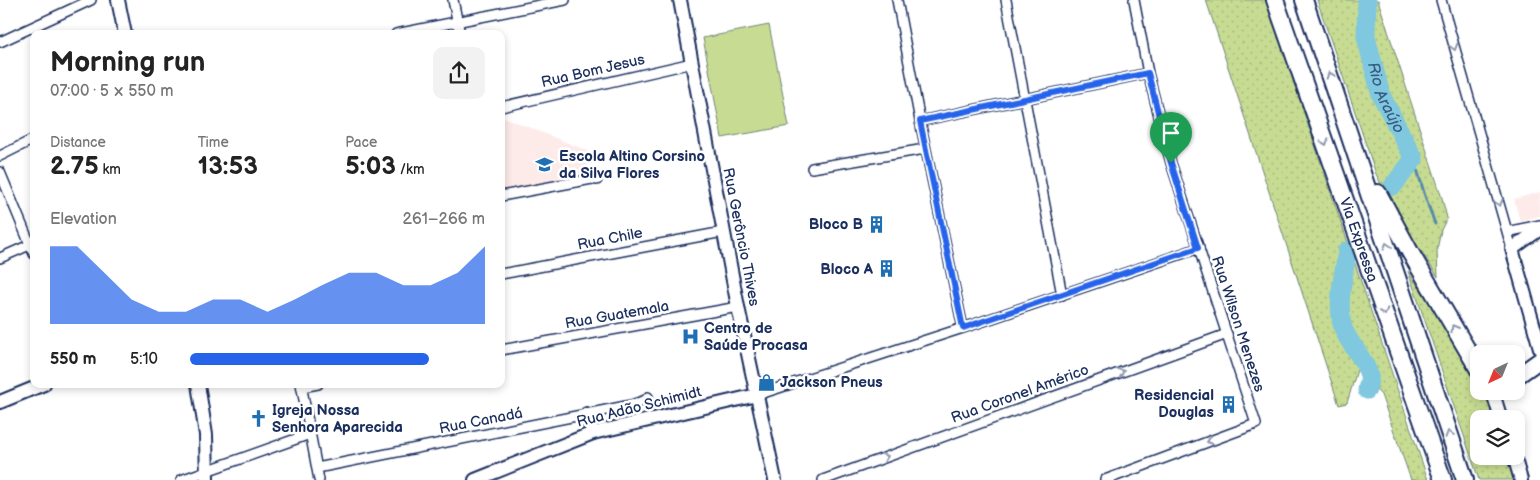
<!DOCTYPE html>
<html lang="en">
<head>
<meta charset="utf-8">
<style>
	body { margin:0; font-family:"Balsamiq Sans",sans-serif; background:#f2f2f2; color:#222; height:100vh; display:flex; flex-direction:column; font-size:19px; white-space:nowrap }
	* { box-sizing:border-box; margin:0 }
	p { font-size:16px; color:#767676 }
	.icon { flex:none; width:28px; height:28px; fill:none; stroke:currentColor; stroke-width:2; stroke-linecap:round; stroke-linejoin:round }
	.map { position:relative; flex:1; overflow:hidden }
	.details { position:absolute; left:30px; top:30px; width:475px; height:358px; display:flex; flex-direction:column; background:#fff; border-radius:10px; box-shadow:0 2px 8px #0003 }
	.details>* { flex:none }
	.needle { width:32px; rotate:223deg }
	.controls { position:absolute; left:1470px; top:345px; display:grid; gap:10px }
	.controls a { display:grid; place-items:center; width:55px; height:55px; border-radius:10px; background:#fff; box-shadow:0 2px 8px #0003; font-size:25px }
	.pin { position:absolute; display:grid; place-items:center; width:42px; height:42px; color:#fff; margin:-51px -21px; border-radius:50% 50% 50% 0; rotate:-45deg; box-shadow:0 0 5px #0007 }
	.pin .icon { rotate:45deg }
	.round { display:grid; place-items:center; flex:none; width:52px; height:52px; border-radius:10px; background:#f2f2f2 }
	.overview { display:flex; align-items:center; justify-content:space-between; height:85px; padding:0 20px }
	h1 { font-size:28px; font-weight:600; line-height:38px }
	.figures { display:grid; grid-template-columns:repeat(3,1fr); gap:8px; height:85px; padding:5px 20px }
	.figures div { display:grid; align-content:center }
	.figures b { font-size:25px; font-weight:600 }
	.figures small { font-size:14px; font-weight:400 }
	.figures p { font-size:14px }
	.chart { height:140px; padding:10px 20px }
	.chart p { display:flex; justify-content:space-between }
	.chart svg { width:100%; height:90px; margin-top:5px; fill:#2563eb; opacity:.7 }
	ul { padding:0 20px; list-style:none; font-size:16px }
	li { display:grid; grid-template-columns:80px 60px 1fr; align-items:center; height:38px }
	li i { height:12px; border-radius:6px; background:#2563eb }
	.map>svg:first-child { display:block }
	.built { fill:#fdebe9 }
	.grass { fill:url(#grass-dots); stroke:#718678 }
	.park { fill:#c7dc92; stroke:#718678 }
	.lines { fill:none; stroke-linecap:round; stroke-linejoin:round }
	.stream { stroke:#578bab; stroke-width:3 }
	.river { stroke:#7fc8df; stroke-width:19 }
	.street-casing { stroke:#1b2f5e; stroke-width:12 }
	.secondary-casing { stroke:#1b2f5e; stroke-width:16 }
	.primary-casing { stroke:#1b2f5e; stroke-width:19 }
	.highway-casing { stroke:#1b2f5e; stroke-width:20 }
	.street { stroke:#fff; stroke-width:9 }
	.secondary { stroke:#fff; stroke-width:12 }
	.primary { stroke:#fff; stroke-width:15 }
	.highway { stroke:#fff; stroke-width:16 }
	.oneway { stroke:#8d97ae }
	.route-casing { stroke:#fff; stroke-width:10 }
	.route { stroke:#2563eb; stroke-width:6 }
	.labels { text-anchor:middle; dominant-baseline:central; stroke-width:5; stroke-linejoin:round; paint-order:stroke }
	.street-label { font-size:15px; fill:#1b2f5e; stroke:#fff }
	.poi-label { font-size:15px; font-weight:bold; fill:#1b2f5e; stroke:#fff; text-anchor:start }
	.water-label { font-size:16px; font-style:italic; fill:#395d85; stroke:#fff }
</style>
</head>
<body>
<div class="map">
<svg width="1540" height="480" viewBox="0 0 1540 480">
	<defs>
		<pattern id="grass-dots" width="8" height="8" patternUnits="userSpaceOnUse" patternTransform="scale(1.25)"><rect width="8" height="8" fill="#c7dc92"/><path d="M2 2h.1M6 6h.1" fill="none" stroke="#aabd80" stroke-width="1.8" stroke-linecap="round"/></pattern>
	</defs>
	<rect width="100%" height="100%" fill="#fff"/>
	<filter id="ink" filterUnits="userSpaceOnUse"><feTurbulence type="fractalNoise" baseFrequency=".02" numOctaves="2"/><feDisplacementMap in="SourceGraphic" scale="10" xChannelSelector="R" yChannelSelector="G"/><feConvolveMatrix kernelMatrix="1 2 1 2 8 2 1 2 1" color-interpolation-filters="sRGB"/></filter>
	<g filter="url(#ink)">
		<g class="built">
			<path d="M501,116l87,35v27l-87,12z"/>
			<path d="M1540,192v24l-20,5 -6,-22z"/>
		</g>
		<g class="grass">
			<path d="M1206,0h60l162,480h-17l-30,-85 -24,-25 -10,33 -8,2z"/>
			<path d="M1317,0h61l64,198 5,20 -6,12 -4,20 1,27 -46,-70 -16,-33z"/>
			<path d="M1408,271l71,105v15h9l9,28h-18v37h29l7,24h-36z"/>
		</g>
		<path class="park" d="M769,25l20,101 -67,12 -19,-100z"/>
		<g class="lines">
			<path class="stream" d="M1414,159l11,37 10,28"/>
			<g class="river">
				<path id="s1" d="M1367,0l-1,37 15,58 33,64 -21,27"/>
				<path d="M1347,251c-3,24 -10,48 -5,73 3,16 22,32 27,51 1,4 -1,10 -2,15"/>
			</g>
			<defs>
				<g id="street">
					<path d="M453,0l7,34"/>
					<path d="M897,0l23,121 43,207"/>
					<path d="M1006,0l56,295"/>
					<path d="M1441,0l71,249"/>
					<path d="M396,34l169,-34"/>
					<path d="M0,42l91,-42"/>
					<path d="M501,107l191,-44"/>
					<path d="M920,121l228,-48"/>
					<path d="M0,156l34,-17"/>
					<path d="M812,168l113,-19"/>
					<path d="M0,172l34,82"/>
					<path d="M501,196l91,-17 5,1"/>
					<path d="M1511,231l29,-6"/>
					<path d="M0,258l34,-15"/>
					<path d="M501,274l222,-42"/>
					<path d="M501,350l237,-43"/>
					<path d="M301,384l18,96"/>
					<path d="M302,387l16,-3"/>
					<path d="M757,395l206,-67 236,-80"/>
					<path d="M317,468l314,-63 15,-5 2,-3"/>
					<path d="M181,480l129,-46"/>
					<path d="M823,480l404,-146"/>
					<path d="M1105,480l151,-56 -85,-261 -23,-90 -14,-73"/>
				</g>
				<g id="secondary">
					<path d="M118,0l7,34"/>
					<path d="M680,0l58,307 37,173"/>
					<path d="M1540,229l-28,20 28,99"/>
					<path d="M198,384l8,51 1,45"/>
					<path d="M1493,393l8,26"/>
					<path d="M0,402l44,-18"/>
					<path d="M587,414l6,19"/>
					<path d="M1514,456l7,24"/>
					<path d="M475,480l118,-47 164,-38"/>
				</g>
				<path id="primary" d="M1516,377l24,-17"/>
				<g id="highway">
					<path id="s2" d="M1275,0l168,480"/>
					<path d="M1304,0l161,480"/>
					<path d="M1378,193l32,59 69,118"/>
					<path d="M1491,391l2,2"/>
				</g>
			</defs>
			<use href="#street" class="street-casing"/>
			<use href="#secondary" class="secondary-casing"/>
			<use href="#primary" class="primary-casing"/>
			<use href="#highway" class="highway-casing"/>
			<use href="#street" class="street"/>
			<use href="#secondary" class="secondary"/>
			<use href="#primary" class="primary"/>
			<use href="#highway" class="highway"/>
		</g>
		<defs><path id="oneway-chevron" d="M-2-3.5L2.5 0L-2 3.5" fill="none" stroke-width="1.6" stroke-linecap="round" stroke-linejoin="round" transform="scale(1.25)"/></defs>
		<g class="oneway">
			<use href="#oneway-chevron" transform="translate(1454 47) rotate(74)"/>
			<use href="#oneway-chevron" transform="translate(1330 75) rotate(-109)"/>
			<use href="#oneway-chevron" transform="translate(1325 142) rotate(71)"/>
			<use href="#oneway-chevron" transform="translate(1499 203) rotate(74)"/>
			<use href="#oneway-chevron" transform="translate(1387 246) rotate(-108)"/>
			<use href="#oneway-chevron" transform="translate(1384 312) rotate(71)"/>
			<use href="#oneway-chevron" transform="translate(1454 328) rotate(-120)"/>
			<use href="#oneway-chevron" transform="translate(1121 372) rotate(-20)"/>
			<use href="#oneway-chevron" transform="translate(1449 434) rotate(-108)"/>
			<use href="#oneway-chevron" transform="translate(1210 441) rotate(160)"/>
			<use href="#oneway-chevron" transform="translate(885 457) rotate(-20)"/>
		</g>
	</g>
	<g class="lines" filter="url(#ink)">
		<defs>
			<path id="route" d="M1148,73l23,90 27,85 -235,80 -43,-207z"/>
		</defs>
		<use href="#route" class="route-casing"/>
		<use href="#route" class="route"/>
	</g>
	<defs>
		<symbol id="school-bare" viewBox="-9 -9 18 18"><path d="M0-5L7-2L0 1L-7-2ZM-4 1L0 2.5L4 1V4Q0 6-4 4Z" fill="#1f6fb2" stroke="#fff" stroke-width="2.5" paint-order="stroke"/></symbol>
		<symbol id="building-bare" viewBox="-9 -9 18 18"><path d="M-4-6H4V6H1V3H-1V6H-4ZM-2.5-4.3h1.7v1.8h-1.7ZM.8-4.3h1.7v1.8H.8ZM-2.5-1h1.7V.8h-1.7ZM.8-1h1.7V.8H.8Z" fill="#1f6fb2" stroke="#fff" stroke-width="2.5" paint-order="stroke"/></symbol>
		<symbol id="hospital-bare" viewBox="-9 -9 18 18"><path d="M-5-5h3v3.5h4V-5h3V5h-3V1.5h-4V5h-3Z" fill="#1f6fb2" stroke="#fff" stroke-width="2.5" paint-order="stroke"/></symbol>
		<symbol id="shop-bare" viewBox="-9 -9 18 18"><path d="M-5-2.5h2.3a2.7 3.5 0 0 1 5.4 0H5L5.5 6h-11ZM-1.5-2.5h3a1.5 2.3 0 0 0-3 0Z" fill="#1f6fb2" stroke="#fff" stroke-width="2.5" paint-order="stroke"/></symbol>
		<symbol id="church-bare" viewBox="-9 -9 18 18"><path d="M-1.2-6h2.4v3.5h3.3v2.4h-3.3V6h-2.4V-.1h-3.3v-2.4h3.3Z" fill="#1f6fb2" stroke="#fff" stroke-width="2.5" paint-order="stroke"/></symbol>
	</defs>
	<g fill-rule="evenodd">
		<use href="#school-bare" x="532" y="152" width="25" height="25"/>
		<use href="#building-bare" x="864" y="212" width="25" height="25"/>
		<use href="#building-bare" x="874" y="256" width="25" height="25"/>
		<use href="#hospital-bare" x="678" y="324" width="25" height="25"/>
		<use href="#shop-bare" x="754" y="370" width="25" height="25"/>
		<use href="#building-bare" x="1216" y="392" width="25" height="25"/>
		<use href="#church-bare" x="246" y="406" width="25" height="25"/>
	</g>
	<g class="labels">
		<g class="street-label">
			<text transform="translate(593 71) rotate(-13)">Rua Bom Jesus</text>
			<text transform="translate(741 237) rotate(79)">Rua Gerôncio Thives</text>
			<text transform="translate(610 239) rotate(-11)">Rua Chile</text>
			<text stroke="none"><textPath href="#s2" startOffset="254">Via Expressa</textPath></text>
			<text transform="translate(617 315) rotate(-10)">Rua Guatemala</text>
			<text transform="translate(1238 324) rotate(72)">Rua Wilson Menezes</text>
			<text transform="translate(1020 394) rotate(-20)">Rua Coronel Américo</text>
			<text transform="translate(639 407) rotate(-14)">Rua Adão Schimidt</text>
			<text transform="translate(481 421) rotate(-11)">Rua Canadá</text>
		</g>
		<g class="poi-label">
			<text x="559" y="156">Escola Altino Corsino<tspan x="559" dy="17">da Silva Flores</tspan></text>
			<text x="863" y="224" text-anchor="end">Bloco B</text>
			<text x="873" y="269" text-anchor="end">Bloco A</text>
			<text x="704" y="328">Centro de<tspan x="704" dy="17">Saúde Procasa</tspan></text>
			<text x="780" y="382">Jackson Pneus</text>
			<text x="1214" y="395" text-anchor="end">Residencial<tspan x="1214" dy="17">Douglas</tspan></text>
			<text x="272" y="410">Igreja Nossa<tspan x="272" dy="17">Senhora Aparecida</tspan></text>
		</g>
		<g class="water-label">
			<text stroke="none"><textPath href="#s1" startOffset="101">Rio Araújo</textPath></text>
		</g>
	</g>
</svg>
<div class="controls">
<a><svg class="needle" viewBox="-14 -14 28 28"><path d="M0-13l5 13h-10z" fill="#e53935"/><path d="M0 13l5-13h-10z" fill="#767676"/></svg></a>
<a><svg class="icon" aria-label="layers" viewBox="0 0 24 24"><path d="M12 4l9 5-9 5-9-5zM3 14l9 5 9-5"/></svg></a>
</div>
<div class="pin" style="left:1171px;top:163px;background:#1e9e55"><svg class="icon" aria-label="arrive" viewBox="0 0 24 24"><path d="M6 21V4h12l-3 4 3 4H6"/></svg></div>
<section class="details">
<div class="overview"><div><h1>Morning run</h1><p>07:00 · 5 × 550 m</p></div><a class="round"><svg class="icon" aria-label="share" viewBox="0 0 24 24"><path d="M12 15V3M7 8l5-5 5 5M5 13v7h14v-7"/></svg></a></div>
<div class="figures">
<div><p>Distance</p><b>2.75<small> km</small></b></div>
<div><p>Time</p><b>13:53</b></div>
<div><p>Pace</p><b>5:03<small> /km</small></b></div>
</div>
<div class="chart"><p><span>Elevation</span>261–266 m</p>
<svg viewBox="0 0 160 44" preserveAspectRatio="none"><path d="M0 44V6L10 6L20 19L30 32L40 38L50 38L60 32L70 32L80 38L90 32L100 25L110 19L120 19L130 25L140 25L150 19L160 6V44z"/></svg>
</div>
<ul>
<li><b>550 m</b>5:10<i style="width:81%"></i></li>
</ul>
</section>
</div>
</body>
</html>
